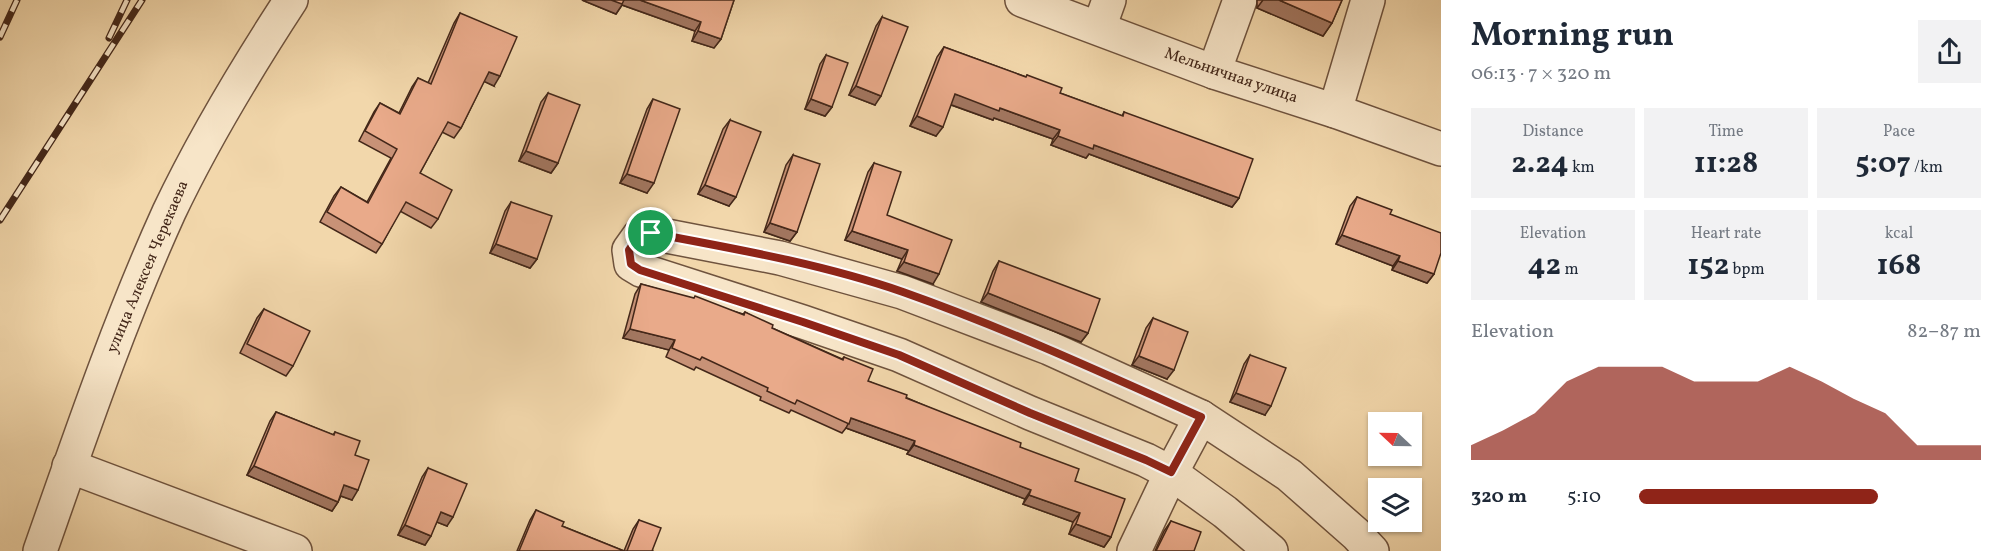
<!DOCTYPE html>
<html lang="en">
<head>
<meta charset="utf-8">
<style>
	body { margin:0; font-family:Vollkorn,serif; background:#f2f2f3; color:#1f2937; height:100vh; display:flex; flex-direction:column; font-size:22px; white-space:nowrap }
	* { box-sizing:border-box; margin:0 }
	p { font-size:20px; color:#747a83 }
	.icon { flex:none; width:33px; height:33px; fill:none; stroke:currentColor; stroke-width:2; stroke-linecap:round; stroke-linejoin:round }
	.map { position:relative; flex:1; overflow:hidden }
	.panel { display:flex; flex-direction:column; background:#fff; width:570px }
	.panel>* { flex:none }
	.needle { width:39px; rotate:292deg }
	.tools { position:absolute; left:1368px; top:412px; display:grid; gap:12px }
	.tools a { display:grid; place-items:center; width:54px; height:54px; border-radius:0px; background:#fff; box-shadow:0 2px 4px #0004; font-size:30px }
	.pin { position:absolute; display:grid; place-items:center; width:51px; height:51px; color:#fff; margin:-26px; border:3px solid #fff; border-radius:50%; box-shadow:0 2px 6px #0007 }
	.round { display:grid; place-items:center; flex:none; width:63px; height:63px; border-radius:0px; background:#f2f2f3 }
	.summary { display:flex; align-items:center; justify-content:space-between; height:102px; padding:0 30px }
	h1 { font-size:33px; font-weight:700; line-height:45px }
	.metrics { display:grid; grid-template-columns:repeat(3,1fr); gap:9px; height:102px; padding:6px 30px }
	.metrics div { display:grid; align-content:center; border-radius:0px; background:#f2f2f3; text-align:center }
	.metrics b { font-size:30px; font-weight:700 }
	.metrics small { font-size:16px; font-weight:400 }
	.metrics p { font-size:16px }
	.chart { height:168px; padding:12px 30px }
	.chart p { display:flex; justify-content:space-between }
	.chart svg { width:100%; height:108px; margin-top:6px; fill:#8f2418; opacity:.7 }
	ul { padding:0 30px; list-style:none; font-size:20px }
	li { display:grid; grid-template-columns:96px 72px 1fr; align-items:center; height:45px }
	li i { height:15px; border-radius:8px; background:#8f2418 }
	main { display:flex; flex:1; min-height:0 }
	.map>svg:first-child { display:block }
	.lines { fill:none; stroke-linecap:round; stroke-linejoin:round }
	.minor-casing { stroke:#6f533e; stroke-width:36 }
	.minor { stroke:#f7e5c8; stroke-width:33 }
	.rail-casing { stroke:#432719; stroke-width:7 }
	.rail { stroke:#f7e5c8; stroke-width:4.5; stroke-dasharray:14; stroke-linecap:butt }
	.wall { fill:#c89277; stroke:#432719; stroke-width:1.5 }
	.shaded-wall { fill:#a37761; stroke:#432719; stroke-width:1.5 }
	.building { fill:#e9aa8a; stroke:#432719; stroke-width:1.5 }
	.route-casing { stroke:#fff; stroke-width:12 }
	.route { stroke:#8f2418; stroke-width:8 }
	.labels { text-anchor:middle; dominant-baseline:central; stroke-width:4.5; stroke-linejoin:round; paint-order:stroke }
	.street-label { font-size:16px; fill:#432719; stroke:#f7e5c8 }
</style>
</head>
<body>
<main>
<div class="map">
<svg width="1441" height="551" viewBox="0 0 1441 551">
	<rect width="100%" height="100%" fill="#f2d7ab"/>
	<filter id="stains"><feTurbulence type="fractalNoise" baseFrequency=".00333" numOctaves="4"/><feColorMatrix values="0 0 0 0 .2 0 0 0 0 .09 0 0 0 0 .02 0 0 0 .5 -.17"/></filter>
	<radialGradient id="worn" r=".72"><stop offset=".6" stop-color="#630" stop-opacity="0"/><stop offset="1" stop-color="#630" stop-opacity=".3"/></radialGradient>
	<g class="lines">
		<defs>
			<g id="minor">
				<path d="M1022,0l192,72 121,39 106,38"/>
				<path d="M1099,28l10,-28"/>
				<path d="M1214,72l26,-72"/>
				<path d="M1335,111l33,-111"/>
				<path d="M69,466l226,85"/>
				<path d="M40,551c40,-114 79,-229 129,-339 35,-74 77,-143 122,-212"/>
				<path d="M1134,551l37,-78 30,-56"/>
				<path d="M1271,551l-46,-39 -54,-39 -25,-13 -116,-47 -131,-58 -96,-33 -162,-52 -10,-6 -2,-14 10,-14 12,-3 129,25 122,34 147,56 152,69 88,58 67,59 16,17"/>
			</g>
		</defs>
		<use href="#minor" class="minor-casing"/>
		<use href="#minor" class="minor"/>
		<defs>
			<g id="rail">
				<path d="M0,37l17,-37"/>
				<path d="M109,38l18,-38"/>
				<path d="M0,220l142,-220"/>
			</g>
		</defs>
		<use href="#rail" class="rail-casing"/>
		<use href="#rail" class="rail"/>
	</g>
	<g class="wall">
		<path d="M582,0h152l-13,39 -7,9 -22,-7 3,-10 -73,-26 -6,9z"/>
		<path d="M1257,0h85l-10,23 -9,13 -66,-28z"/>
		<path d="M460,13l34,73 -10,-5 -23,47 -7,10 -12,-6 -22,41 18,46 -7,9 -31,-17 -18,33 -6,9 -56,-31 14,-26 7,-9 26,15 24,-44 -32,-17 15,-29 6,-9 19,10 13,-26 6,-9 10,5 26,-60z"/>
		<path d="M882,17l-7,88 -26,-10 27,-69z"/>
		<path d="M944,47l82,30 1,-2 33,18 62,23 2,-4 115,86 -7,9 -143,-53 -3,4 -35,-13 2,-6 -59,-21 -1,2 -42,-15 -15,31 -26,-10 27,-69z"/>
		<path d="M826,55l6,52 -7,9 -20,-7 15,-45z"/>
		<path d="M548,93l10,70 -7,10 -32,-12 22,-59z"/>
		<path d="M653,99l-6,94 -27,-10 27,-74z"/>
		<path d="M730,120l-1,86 -31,-12 25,-65z"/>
		<path d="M793,155l4,77 -7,9 -26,-9 22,-67z"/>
		<path d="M874,163l13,52 46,69 -36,-13 5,-12 -57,-19 23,-68z"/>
		<path d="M1357,197l33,17 44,60 -7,9 -35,-13 1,-4 -57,-22 14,-38z"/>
		<path d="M511,202l26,57 -7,9 -40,-15 15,-42z"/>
		<path d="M999,261l89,72 -7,9 -100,-40 12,-31z"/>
		<path d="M641,284l102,30 2,-2 27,16 70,31 2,-2 24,24 152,66 55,34 36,56 -7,10 -35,-13 4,-12 -50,-18 2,-5 -118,-45 2,-3 -63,-23 -4,5 -51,-23 -2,3 -29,-13 1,-3 -65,-30 -2,3 -28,-13 3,-7 -46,-12 12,-44z"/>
		<path d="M264,309l29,57 -7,10 -46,-23 17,-35z"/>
		<path d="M1153,318l14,61 -35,-14 14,-37z"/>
		<path d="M1250,355l15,60 -35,-13 14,-38z"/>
		<path d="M276,412l57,23 2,-3 20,23 -3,45 -11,-4 -3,6 -6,9 -85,-36 23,-54z"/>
		<path d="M428,468l19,58 -10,-4 -12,23 -27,-10 24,-58z"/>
		<path d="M536,510l26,16 62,25h-107l13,-31z"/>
		<path d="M639,520l14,31h-29l9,-22z"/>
		<path d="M1171,521l23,30h-39l9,-20z"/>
	</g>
	<g class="shaded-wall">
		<path d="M582,0h58l61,22 -6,9 -73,-26 -6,9z"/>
		<path d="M1263,0h16l53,23 -9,13 -66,-28z"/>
		<path d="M698,31l23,8 -7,9 -22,-7z"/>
		<path d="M489,72l11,4 -6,10 -11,-5z"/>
		<path d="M856,86l25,10 -6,9 -26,-10z"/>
		<path d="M955,94l45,14 60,22 -7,9 -59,-21 -1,2 -44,-16z"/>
		<path d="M811,99l21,8 -7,9 -20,-7z"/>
		<path d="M917,116l26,11 -7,9 -26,-10z"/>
		<path d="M1058,136l36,9 145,53 -7,9 -143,-53 -3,4 -35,-13z"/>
		<path d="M526,151l32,12 -7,10 -32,-12z"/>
		<path d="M627,174l27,9 -7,10 -27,-10z"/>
		<path d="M705,185l31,12 -7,9 -31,-12z"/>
		<path d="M770,223l27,9 -7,9 -26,-9z"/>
		<path d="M852,231l56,19 -6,9 -57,-19z"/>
		<path d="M1342,235l58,21 -7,10 -57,-22z"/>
		<path d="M496,244l41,15 -7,9 -40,-15z"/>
		<path d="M1398,261l36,13 -7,9 -35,-13z"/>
		<path d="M904,262l35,12 -6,10 -36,-13z"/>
		<path d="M988,293l100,40 -7,9 -100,-40z"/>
		<path d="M630,329l45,11 -6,10 -46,-12z"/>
		<path d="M1139,356l35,14 -7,9 -35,-14z"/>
		<path d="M1236,393l35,13 -6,9 -35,-13z"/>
		<path d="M851,418l64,23 -6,10 -63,-23z"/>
		<path d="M914,445l117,45 -6,9 -118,-45z"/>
		<path d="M254,466l84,36 -6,9 -85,-36z"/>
		<path d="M344,485l14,5 -6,10 -14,-5z"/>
		<path d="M1029,495l51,18 -7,9 -50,-18z"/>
		<path d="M441,512l12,5 -6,9 -13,-5z"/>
		<path d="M1076,524l35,13 -7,10 -35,-13z"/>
		<path d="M405,525l26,11 -6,9 -27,-10z"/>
	</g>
	<g class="building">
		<path d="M611,0h13l-2,4z"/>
		<path d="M640,0h94l-13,39 -23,-8 3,-9z"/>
		<path d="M1279,0h63l-10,23z"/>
		<path d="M460,13l57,24 -17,39 -11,-4 -28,56 -13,-6 -28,51 32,17 -14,29 -32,-17 -24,42 -55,-32 14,-25 27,16 29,-54 -32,-18 15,-28 20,11 18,-36 13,6z"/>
		<path d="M882,17l26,10 -27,69 -25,-10z"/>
		<path d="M944,47l82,30 1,-2 35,13 -2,5 63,23 1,-4 129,47 -14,39 -145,-53 -1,4 -35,-13 2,-6 -60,-22 -1,3 -44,-17 -12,33 -26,-11z"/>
		<path d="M826,55l22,8 -16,44 -21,-8z"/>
		<path d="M548,93l32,12 -22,58 -32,-12z"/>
		<path d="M653,99l27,10 -26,74 -27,-9z"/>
		<path d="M730,120l31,12 -25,65 -31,-12z"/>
		<path d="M793,155l27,9 -23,68 -27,-9z"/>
		<path d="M874,163l27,9 -14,43 65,25 -13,34 -35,-12 4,-12 -56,-19z"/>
		<path d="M1357,197l35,13 -2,4 51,19v20l-7,21 -36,-13 2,-5 -58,-21z"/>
		<path d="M511,202l41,14 -15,43 -41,-15z"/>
		<path d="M999,261l101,38 -12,34 -100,-40z"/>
		<path d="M641,284l53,14 1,-2 49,19 1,-3 28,13 -1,3 71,32 1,-3 29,12 -5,12 39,14 -1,3 115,45 -1,4 59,22 -4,12 50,18 -14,38 -35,-13 4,-11 -51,-18 2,-5 -117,-45 1,-4 -64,-23 -2,6 -52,-24 -2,4 -28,-13 1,-3 -66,-31 -2,3 -28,-12 3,-8 -45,-11z"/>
		<path d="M264,309l46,22 -17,35 -46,-22z"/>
		<path d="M1153,318l35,14 -14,38 -35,-14z"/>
		<path d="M1250,355l36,13 -15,38 -35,-13z"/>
		<path d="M276,412l58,23 1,-3 25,9 -5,14 14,5 -11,30 -14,-5 -6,17 -84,-36z"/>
		<path d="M428,468l39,16 -14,33 -12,-5 -10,24 -26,-11z"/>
		<path d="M536,510l28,12 -2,4 62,25h-105z"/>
		<path d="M639,520l22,8 -9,23h1h-26z"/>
		<path d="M1171,521l30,11 -7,19h-38z"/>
	</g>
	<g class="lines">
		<defs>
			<path id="route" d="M651,233c85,16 171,31 252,59 102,36 200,81 298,125l-30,55 -25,-12 -116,-47 -131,-58 -96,-33 -163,-52 -9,-6 -2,-14 10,-14z"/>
		</defs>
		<use href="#route" class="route-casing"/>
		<use href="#route" class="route"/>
	</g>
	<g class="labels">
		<g class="street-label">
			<text transform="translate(1231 76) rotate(19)">Мельничная улица</text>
			<text transform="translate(148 267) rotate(-67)">улица Алексея Черекаева</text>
		</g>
	</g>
	<rect width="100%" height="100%" filter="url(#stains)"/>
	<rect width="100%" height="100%" fill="url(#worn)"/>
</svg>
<div class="tools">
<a><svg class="needle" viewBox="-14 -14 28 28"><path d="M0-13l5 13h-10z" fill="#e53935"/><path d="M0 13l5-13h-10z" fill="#747a83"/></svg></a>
<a><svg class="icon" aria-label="layers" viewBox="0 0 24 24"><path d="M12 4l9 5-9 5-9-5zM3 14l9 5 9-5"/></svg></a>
</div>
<div class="pin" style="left:651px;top:233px;background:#1e9e55"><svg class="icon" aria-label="arrive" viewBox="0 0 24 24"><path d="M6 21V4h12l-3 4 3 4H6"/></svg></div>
</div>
<section class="panel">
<div class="summary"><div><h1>Morning run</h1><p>06:13 · 7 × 320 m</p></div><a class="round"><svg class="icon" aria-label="share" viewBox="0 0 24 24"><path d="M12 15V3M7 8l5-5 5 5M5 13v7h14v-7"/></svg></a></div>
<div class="metrics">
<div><p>Distance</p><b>2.24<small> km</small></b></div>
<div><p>Time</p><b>11:28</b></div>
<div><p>Pace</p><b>5:07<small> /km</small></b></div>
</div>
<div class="metrics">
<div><p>Elevation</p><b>42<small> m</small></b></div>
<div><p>Heart rate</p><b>152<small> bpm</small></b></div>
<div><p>kcal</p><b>168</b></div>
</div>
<div class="chart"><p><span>Elevation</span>82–87 m</p>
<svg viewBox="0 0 160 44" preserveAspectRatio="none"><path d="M0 44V38L10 32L20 25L30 12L40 6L50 6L60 6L70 12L80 12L90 12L100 6L110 12L120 19L130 25L140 38L150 38L160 38V44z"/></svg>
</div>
<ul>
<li><b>320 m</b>5:10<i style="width:70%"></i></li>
</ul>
</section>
</main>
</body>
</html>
